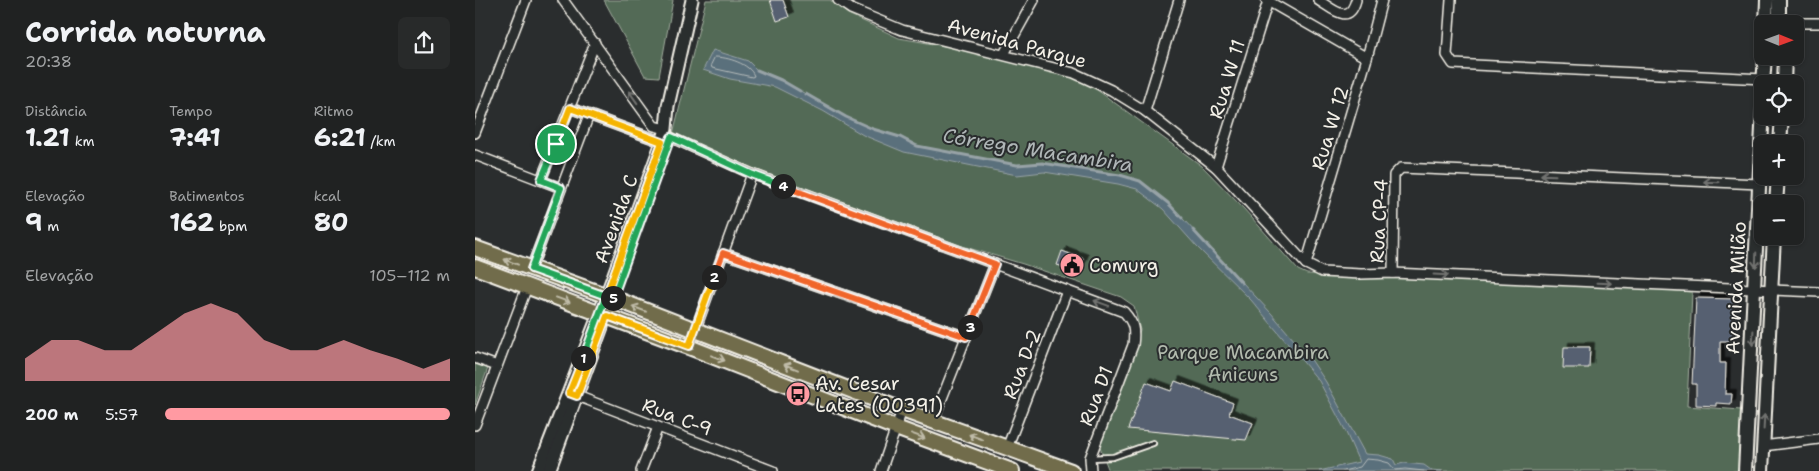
<!DOCTYPE html>
<html lang="pt">
<head>
<meta charset="utf-8">
<style>
	body { margin:0; font-family:"Shantell Sans",sans-serif; background:#282a2a; color:#f1f3f6; height:100vh; display:flex; flex-direction:column; font-size:19px; white-space:nowrap }
	* { box-sizing:border-box; margin:0 }
	p { font-size:16px; color:#a2a4a5 }
	.icon { flex:none; width:28px; height:28px; fill:none; stroke:currentColor; stroke-width:2; stroke-linecap:round; stroke-linejoin:round }
	.map { position:relative; flex:1; overflow:hidden }
	.drawer { display:flex; flex-direction:column; background:#202222; width:475px }
	.drawer>* { flex:none }
	.needle { width:32px; rotate:91deg }
	.buttons { position:absolute; left:1279px; top:15px; display:grid; gap:10px }
	.buttons a { display:grid; place-items:center; width:50px; height:50px; border-radius:8px; background:#202222; box-shadow:0 1px 4px #0004,0 0 0 1px #3d3f40; font-size:25px }
	.pin { position:absolute; display:grid; place-items:center; width:42px; height:42px; color:#fff; margin:-21px; border:2px solid #fff; border-radius:50%; box-shadow:0 1px 5px #0007 }
	.km { position:absolute; width:25px; height:25px; margin:-12px; border-radius:50%; background:#222; color:#fff; font-size:14px; line-height:25px; text-align:center }
	.round { display:grid; place-items:center; flex:none; width:52px; height:52px; border-radius:8px; background:#282a2a }
	.head { display:flex; align-items:center; justify-content:space-between; height:85px; padding:0 25px }
	h1 { font-size:28px; font-weight:700; line-height:38px }
	.metrics { display:grid; grid-template-columns:repeat(3,1fr); gap:8px; height:85px; padding:5px 25px }
	.metrics div { display:grid; align-content:center }
	.metrics b { font-size:25px; font-weight:700 }
	.metrics small { font-size:14px; font-weight:400 }
	.metrics p { font-size:14px }
	.chart { height:140px; padding:10px 25px }
	.chart p { display:flex; justify-content:space-between }
	.chart svg { width:100%; height:90px; margin-top:5px; fill:#ff9aa2; opacity:.7 }
	ul { padding:0 25px; list-style:none; font-size:16px }
	li { display:grid; grid-template-columns:80px 60px 1fr; align-items:center; height:38px }
	li i { height:12px; border-radius:6px; background:#ff9aa2 }
	main { display:flex; flex:1; min-height:0 }
	.map>svg:first-child { display:block }
	.green { fill:#526a56; stroke:#a3ae9f }
	.water { fill:#5a6f7b; stroke:#98a3a7 }
	.lines { fill:none; stroke-linecap:round; stroke-linejoin:round }
	.shore { stroke:#b6bdbc; stroke-width:1 }
	.stream { stroke:#98a3a7; stroke-width:3 }
	.building { fill:#566071; stroke:#f4f1e8; filter:url(#shadow) }
	.service-casing { stroke:#f4f1e8; stroke-width:8 }
	.minor-casing { stroke:#f4f1e8; stroke-width:12 }
	.tertiary-casing { stroke:#f4f1e8; stroke-width:15 }
	.secondary-casing { stroke:#f4f1e8; stroke-width:16 }
	.primary-casing { stroke:#f4f1e8; stroke-width:18 }
	.service { stroke:#2a2d2e; stroke-width:4.5 }
	.minor { stroke:#2a2d2e; stroke-width:9 }
	.tertiary { stroke:#2a2d2e; stroke-width:11 }
	.secondary { stroke:#2a2d2e; stroke-width:12 }
	.primary { stroke:#716c4b; stroke-width:14 }
	.oneway { stroke:#71726f }
	.oneway2 { stroke:#c0bca9 }
	.split-1-casing { stroke:#fff; stroke-width:10 }
	.split-2-casing { stroke:#fff; stroke-width:10 }
	.split-3-casing { stroke:#fff; stroke-width:10 }
	.split-4-casing { stroke:#fff; stroke-width:10 }
	.split-5-casing { stroke:#fff; stroke-width:10 }
	.split-6-casing { stroke:#fff; stroke-width:10 }
	.split-1 { stroke:#22a559; stroke-width:6 }
	.split-2 { stroke:#f5b400; stroke-width:6 }
	.split-3 { stroke:#f0652b; stroke-width:6 }
	.split-4 { stroke:#f0652b; stroke-width:6 }
	.split-5 { stroke:#22a559; stroke-width:6 }
	.split-6 { stroke:#f5b400; stroke-width:6 }
	.labels { text-anchor:middle; dominant-baseline:central; stroke-width:4; stroke-linejoin:round; paint-order:stroke }
	.street-label { font-size:19px; fill:#f4f1e8; stroke:#2a2d2e }
	.poi-label { font-size:19px; fill:#f4f1e8; stroke:#2a2d2e; text-anchor:start }
	.park-label { font-size:19px; fill:#b3bbae; stroke:#2a2d2e }
	.water-label { font-size:20px; font-style:italic; fill:#afb6b7; stroke:#2a2d2e }
</style>
</head>
<body>
<main>
<section class="drawer">
<div class="head"><div><h1>Corrida noturna</h1><p>20:38</p></div><a class="round"><svg class="icon" aria-label="share" viewBox="0 0 24 24"><path d="M12 15V3M7 8l5-5 5 5M5 13v7h14v-7"/></svg></a></div>
<div class="metrics">
<div><p>Distância</p><b>1.21<small> km</small></b></div>
<div><p>Tempo</p><b>7:41</b></div>
<div><p>Ritmo</p><b>6:21<small> /km</small></b></div>
</div>
<div class="metrics">
<div><p>Elevação</p><b>9<small> m</small></b></div>
<div><p>Batimentos</p><b>162<small> bpm</small></b></div>
<div><p>kcal</p><b>80</b></div>
</div>
<div class="chart"><p><span>Elevação</span>105–112 m</p>
<svg viewBox="0 0 160 44" preserveAspectRatio="none"><path d="M0 44V33L10 24L20 24L30 29L40 29L50 20L60 11L70 6L80 11L90 24L100 29L110 29L120 24L130 29L140 33L150 38L160 33V44z"/></svg>
</div>
<ul>
<li><b>200 m</b>5:57<i style="width:100%"></i></li>
</ul>
</section>
<div class="map">
<svg width="1344" height="471" viewBox="0 0 1344 471">
	<defs>
		<filter id="shadow"><feDropShadow dx="4.5" dy="-4.5" stdDeviation="0" flood-color="#0009"/></filter>
	</defs>
	<rect width="100%" height="100%" fill="#2a2d2e"/>
	<filter id="ink" filterUnits="userSpaceOnUse"><feTurbulence type="fractalNoise" baseFrequency=".02" numOctaves="2"/><feDisplacementMap in="SourceGraphic" scale="10" xChannelSelector="R" yChannelSelector="G"/><feConvolveMatrix kernelMatrix="1 2 1 2 8 2 1 2 1" color-interpolation-filters="sRGB"/></filter>
	<g filter="url(#ink)">
		<g class="green">
			<path d="M129,0h69l-14,77 -14,-1z"/>
			<path d="M231,0h124l18,14 51,24 108,19 79,25 116,84 42,43 54,61 9,4 309,12 76,6 -5,114 54,4 -2,61h-630l-10,-26 41,-115 -6,-24 -13,-9 -98,-33 -61,-18 -207,-77 -82,-35z"/>
			<path d="M0,363l13,5 -13,37z"/>
		</g>
		<path class="water" d="M238,50l35,11 9,9 24,10 65,37 27,12 27,8 17,9 100,19 25,-2 78,12 20,6 28,22 103,110 41,48 14,21 39,72 14,1 14,4 3,6 8,-2 20,2 7,5 11,1h-123l40,-9 -15,-34 -25,-47 -68,-81 -54,-53 -34,-38 -26,-20 -19,-5 -74,-12 -27,3 -113,-23 -41,-17 -40,-24 -48,-24 -45,-8 -27,-9z"/>
		<g class="lines">
			<g class="shore">
				<path d="M240,57c13,0 35,7 39,19l-2,1 -40,-9 -1,-3z"/>
				<path d="M868,471l17,-4 6,-8 12,1 11,3 6,7 10,-1 19,2"/>
			</g>
			<g class="stream">
				<path d="M282,70l24,10 19,11"/>
				<path d="M331,94l40,23 27,12 27,8 17,9 100,19 25,-2 78,12 20,6 28,22 14,15"/>
				<path d="M718,230l49,53"/>
			</g>
		</g>
		<g class="building">
			<path d="M295,0h13l6,17 -12,4z"/>
			<path d="M587,251l22,8 -5,13 -22,-7z"/>
			<path d="M1221,298l39,1 -3,42h-12v22h6l-1,31h7l-1,10 -15,-1v3l-20,-1v-21h-4z"/>
			<path d="M1089,347h26l-1,21h-26z"/>
			<path d="M700,381l58,22 -4,11 24,9 -7,17 -118,-11 18,-47 25,9z"/>
		</g>
		<g class="lines">
			<defs>
				<path id="service" d="M615,458l23,-1 40,-14"/>
				<g id="minor">
					<path d="M88,0l91,126 12,3"/>
					<path d="M363,0l13,9 51,21 172,43 37,17 34,21 71,56 90,97 16,8 39,2 32,-1 426,19"/>
					<path d="M791,0l101,58"/>
					<path d="M843,0c15,9 31,26 38,0"/>
					<path d="M976,0l-4,55 6,9 311,15"/>
					<path d="M1311,23h33"/>
					<path d="M529,54l30,-54"/>
					<path d="M95,108l92,34"/>
					<path d="M670,111l34,-111"/>
					<path d="M0,133l51,-133"/>
					<path d="M195,137l82,37 372,138c10,11 11,18 9,33l-43,113 1,13"/>
					<path d="M0,155l86,33"/>
					<path d="M741,167l52,-166"/>
					<path d="M66,180l54,-137"/>
					<path d="M248,253l243,84"/>
					<path d="M831,264l61,-206 15,-58"/>
					<path d="M56,269l58,-154"/>
					<path d="M918,273l1,-98 7,-7 358,16"/>
					<path d="M214,347l63,-173"/>
					<path d="M0,358l22,8"/>
					<path d="M97,394l201,77"/>
					<path d="M458,421l62,-157"/>
					<path d="M0,425l52,-138"/>
					<path d="M1288,446l56,-7"/>
					<path d="M532,448l60,-157"/>
					<path d="M166,471l17,-44"/>
					<path d="M406,471l21,-61"/>
				</g>
				<g id="tertiary">
					<path d="M63,471l68,-175 56,-154 4,-13 2,-23 24,-106"/>
					<path d="M74,471l53,-144"/>
				</g>
				<g id="secondary">
					<path d="M1304,0v16l1,4 6,3"/>
					<path d="M1291,24l1,-24"/>
					<path d="M1288,84l2,-28"/>
					<path d="M1309,84l1,-28"/>
					<path d="M1305,144l2,-28"/>
					<path d="M1301,204l2,-28"/>
					<path d="M1270,471l18,-364"/>
					<path d="M1287,471l12,-235"/>
				</g>
				<g id="primary">
					<path d="M0,248l138,50 289,112 169,61"/>
					<path d="M0,267l214,80 207,81 116,43"/>
				</g>
			</defs>
			<use href="#service" class="service-casing"/>
			<use href="#minor" class="minor-casing"/>
			<use href="#tertiary" class="tertiary-casing"/>
			<use href="#secondary" class="secondary-casing"/>
			<use href="#primary" class="primary-casing"/>
			<use href="#service" class="service"/>
			<use href="#minor" class="minor"/>
			<use href="#tertiary" class="tertiary"/>
			<use href="#secondary" class="secondary"/>
			<use href="#primary" class="primary"/>
		</g>
		<defs><path id="oneway-shaft" d="M-6 0H5M1.5-3L5.5 0L1.5 3" fill="none" stroke-width="1.6" stroke-linecap="round" stroke-linejoin="round" transform="scale(1.25)"/></defs>
		<g class="oneway">
			<use href="#oneway-shaft" transform="translate(158 97) rotate(-125)"/>
			<use href="#oneway-shaft" transform="translate(1073 175) rotate(-178)"/>
			<use href="#oneway-shaft" transform="translate(1236 182) rotate(-178)"/>
			<use href="#oneway-shaft" transform="translate(1281 260) rotate(92)"/>
			<use href="#oneway-shaft" transform="translate(966 275) rotate(3)"/>
			<use href="#oneway-shaft" transform="translate(1129 283) rotate(2)"/>
			<use href="#oneway-shaft" transform="translate(626 303) rotate(-160)"/>
			<use href="#oneway-shaft" transform="translate(1278 338) rotate(93)"/>
			<use href="#oneway-shaft" transform="translate(1289 422) rotate(-87)"/>
		</g>
		<g class="oneway2">
			<use href="#oneway-shaft" transform="translate(36 262) rotate(-159)"/>
			<use href="#oneway-shaft" transform="translate(88 300) rotate(20)"/>
			<use href="#oneway-shaft" transform="translate(164 309) rotate(-159)"/>
			<use href="#oneway-shaft" transform="translate(243 358) rotate(21)"/>
			<use href="#oneway-shaft" transform="translate(316 367) rotate(-159)"/>
			<use href="#oneway-shaft" transform="translate(443 436) rotate(20)"/>
			<use href="#oneway-shaft" transform="translate(501 437) rotate(-160)"/>
		</g>
	</g>
	<g class="lines" filter="url(#ink)">
		<defs>
			<path id="split-1" d="M81,144l-15,36 20,8 -30,81 75,27 -23,62"/>
			<path id="split-2" d="M108,358l-14,35 8,3 30,-80 82,30 25,-69"/>
			<path id="split-3" d="M239,277l9,-24 243,84 4,-10"/>
			<path id="split-4" d="M308,186l212,78 -25,63"/>
			<path id="split-5" d="M138,298l58,-161 80,37 32,12"/>
			<path id="split-6" d="M81,144l14,-36 92,34 -56,154 7,2"/>
		</defs>
		<use href="#split-1" class="split-1-casing"/>
		<use href="#split-2" class="split-2-casing"/>
		<use href="#split-3" class="split-3-casing"/>
		<use href="#split-4" class="split-4-casing"/>
		<use href="#split-5" class="split-5-casing"/>
		<use href="#split-6" class="split-6-casing"/>
		<use href="#split-1" class="split-1"/>
		<use href="#split-2" class="split-2"/>
		<use href="#split-3" class="split-3"/>
		<use href="#split-4" class="split-4"/>
		<use href="#split-5" class="split-5"/>
		<use href="#split-6" class="split-6"/>
	</g>
	<defs>
		<symbol id="civic-disc" viewBox="-11 -11 22 22"><circle r="9.5" fill="#ff9aa2" stroke="#2a2d2e"/><path d="M-.6-6.5H3V-4.5H.6V-3L4-1V1h2V6H-6V1h2V-1L-.6-3ZM-1.2 2.5V6h2.4V2.5Z" fill="#111"/></symbol>
		<symbol id="bus-disc" viewBox="-11 -11 22 22"><circle r="9.5" fill="#ff9aa2" stroke="#2a2d2e"/><path d="M-5-6H5V4H4V6H2V4H-2V6H-4V4H-5ZM-3.5-4V0h7V-4ZM-3.5 1.2v1.5H-2V1.2ZM2 1.2v1.5H3.5V1.2Z" fill="#111"/></symbol>
	</defs>
	<g fill-rule="evenodd">
		<use href="#civic-disc" x="583" y="251" width="28" height="28"/>
		<use href="#bus-disc" x="309" y="380" width="28" height="28"/>
	</g>
	<g class="labels">
		<g class="street-label">
			<text transform="translate(542 43) rotate(15)">Avenida Parque</text>
			<text transform="translate(752 79) rotate(-73)">Rua W 11</text>
			<text transform="translate(855 128) rotate(-73)">Rua W 12</text>
			<text transform="translate(141 219) rotate(-70)">Avenida C</text>
			<text transform="translate(904 221) rotate(-87)">Rua CP-4</text>
			<text transform="translate(1261 288) rotate(-87)">Avenida Milão</text>
			<text transform="translate(547 364) rotate(-69)">Rua D-2</text>
			<text transform="translate(621 396) rotate(-69)">Rua D1</text>
			<text transform="translate(202 417) rotate(21)">Rua C-9</text>
		</g>
		<g class="poi-label">
			<text x="614" y="265">Comurg</text>
			<text x="340" y="383">Av. Cesar<tspan x="340" dy="22">Lates (00391)</tspan></text>
		</g>
		<g class="park-label">
			<text x="768" y="352">Parque Macambira<tspan x="768" dy="22">Anicuns</tspan></text>
		</g>
		<g class="water-label">
			<text transform="translate(563 150) rotate(9)">Córrego Macambira</text>
		</g>
	</g>
</svg>
<div class="buttons">
<a><svg class="needle" viewBox="-14 -14 28 28"><path d="M0-13l5 13h-10z" fill="#e53935"/><path d="M0 13l5-13h-10z" fill="#a2a4a5"/></svg></a>
<a><svg class="icon" aria-label="locate" viewBox="0 0 24 24"><circle cx="12" cy="12" r="6"/><path d="M12 2v4M12 18v4M2 12h4M18 12h4"/></svg></a>
<a>+</a>
<a>−</a>
</div>
<div class="pin" style="left:81px;top:144px;background:#1e9e55"><svg class="icon" aria-label="arrive" viewBox="0 0 24 24"><path d="M6 21V4h12l-3 4 3 4H6"/></svg></div>
<b class="km" style="left:108px;top:358px">1</b>
<b class="km" style="left:239px;top:277px">2</b>
<b class="km" style="left:495px;top:327px">3</b>
<b class="km" style="left:308px;top:186px">4</b>
<b class="km" style="left:138px;top:298px">5</b>
</div>
</main>
</body>
</html>
